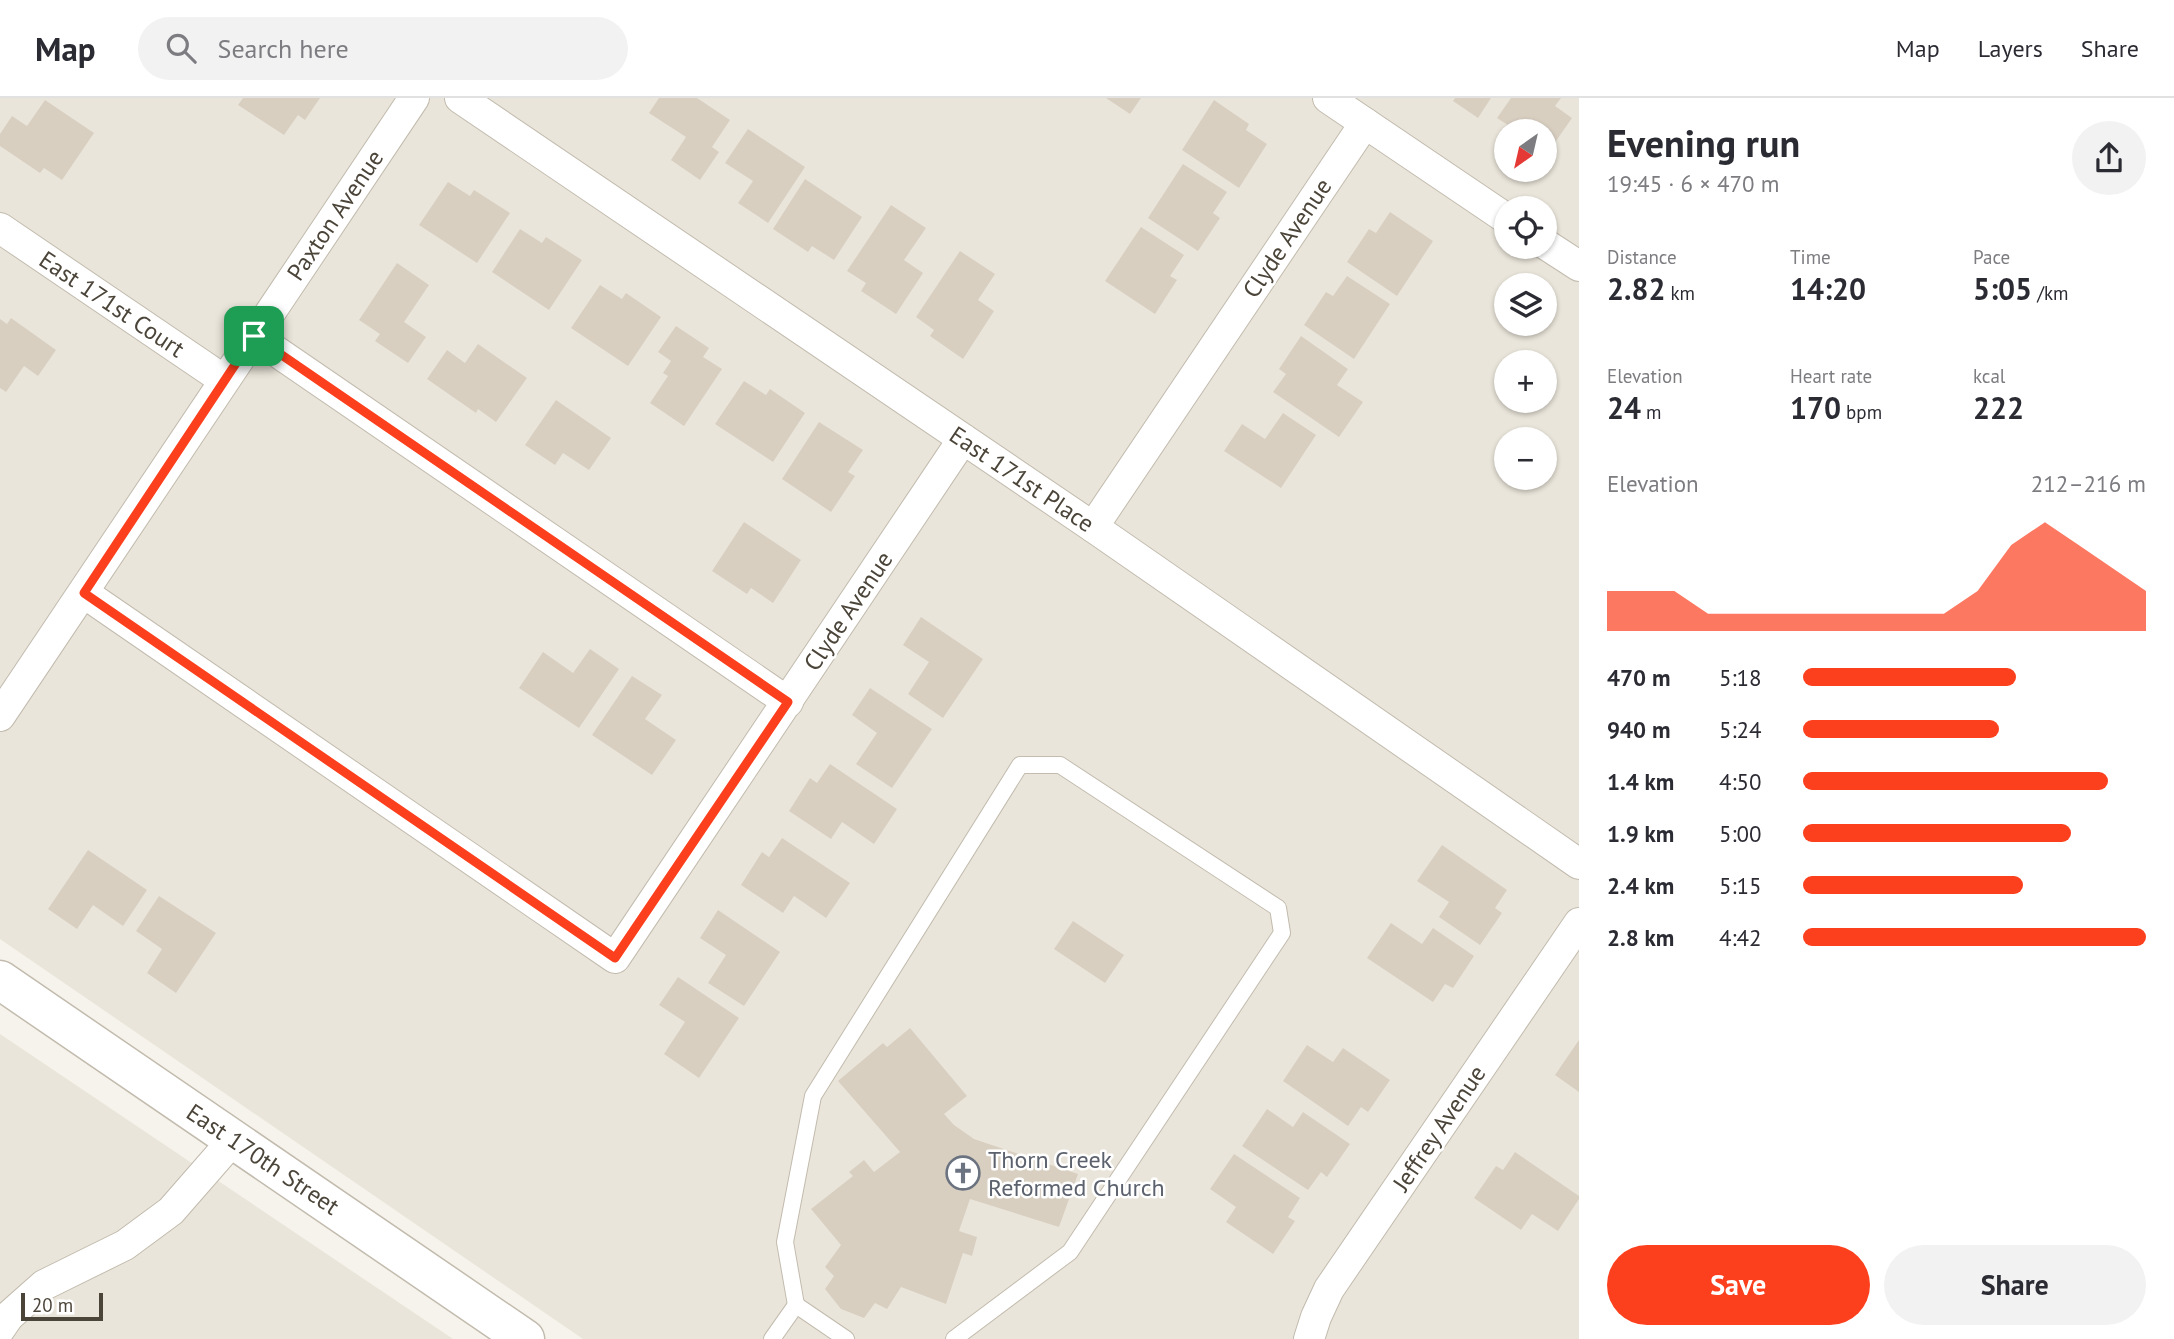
<!DOCTYPE html>
<html lang="en">
<head>
<meta charset="utf-8">
<style>
	body { margin:0; font-family:"PT Sans",sans-serif; background:#f2f2f3; color:#2b2b33; height:100vh; display:flex; flex-direction:column; font-size:26px; white-space:nowrap }
	* { box-sizing:border-box; margin:0 }
	p { font-size:23px; color:#7c7c81 }
	.icon { flex:none; width:38px; height:38px; fill:none; stroke:currentColor; stroke-width:2; stroke-linecap:round; stroke-linejoin:round }
	.map { position:relative; flex:1; overflow:hidden }
	.details { display:flex; flex-direction:column; background:#fff; width:595px }
	.details>* { flex:none }
	.needle { width:46px; rotate:214deg }
	.fabs { position:absolute; left:1494px; top:21px; display:grid; gap:14px }
	.fabs a { display:grid; place-items:center; width:63px; height:63px; border-radius:50%; background:#fff; box-shadow:0 2px 5px #0004; font-size:35px }
	.scale { position:absolute; left:21px; bottom:18px; width:82px; box-sizing:border-box; padding-left:7px; border:4px solid #4b4439; border-top:0; font-size:19px; line-height:24px; white-space:nowrap; color:#4b4439; -webkit-text-stroke:5px #fff; paint-order:stroke }
	.pin { position:absolute; display:grid; place-items:center; width:60px; height:60px; color:#fff; margin:-30px; border-radius:14px; box-shadow:0 4px 10px #0006 }
	.round { display:grid; place-items:center; flex:none; width:74px; height:74px; border-radius:37px; background:#f2f2f3 }
	.overview { display:flex; align-items:center; justify-content:space-between; height:119px; padding:0 28px }
	h1 { font-size:38px; font-weight:700; line-height:52px }
	.figures { display:grid; grid-template-columns:repeat(3,1fr); gap:10px; height:119px; padding:7px 28px }
	.figures div { display:grid; align-content:center }
	.figures b { font-size:30px; font-weight:700 }
	.figures small { font-size:19px; font-weight:400 }
	.figures p { font-size:19px }
	.chart { height:196px; padding:14px 28px }
	.chart p { display:flex; justify-content:space-between }
	.chart svg { width:100%; height:126px; margin-top:7px; fill:#fc3f1d; opacity:.7 }
	.action { display:flex; gap:14px; margin-top:auto; padding:14px 28px }
	.action a { flex:1; height:80px; border-radius:42px; background:#fc3f1d; color:#fff; font-size:28px; font-weight:700; line-height:80px; text-align:center }
	.action a+a { background:#f2f2f3; color:#2b2b33 }
	ul { padding:0 28px; list-style:none; font-size:23px }
	li { display:grid; grid-template-columns:112px 84px 1fr; align-items:center; height:52px }
	li i { height:18px; border-radius:9px; background:#fc3f1d }
	header { display:flex; align-items:center; gap:42px; box-sizing:border-box; height:98px; padding:0 35px; background:#fff; border-bottom:2px solid #e1e1e2 }
	header strong { font-size:33px }
	nav { display:flex; gap:38px; margin-inline-start:auto; font-size:24px }
	.search { width:490px; height:63px; background:#f2f2f3; display:flex; align-items:center; gap:18px; box-sizing:border-box; padding:0 24px; border-radius:38px; color:#7c7c81; font-size:26px }
	main { display:flex; flex:1; min-height:0 }
	.map>svg:first-child { display:block }
	.residential { fill:#eae5da; fill-rule:evenodd }
	.building { fill:#d8cfc1 }
	.lines { fill:none; stroke-linecap:round; stroke-linejoin:round }
	.service-casing { stroke:#c2bbae; stroke-width:18 }
	.minor-casing { stroke:#c2bbae; stroke-width:32 }
	.tertiary-casing { stroke:#c2bbae; stroke-width:41 }
	.service { stroke:#fff; stroke-width:16 }
	.minor { stroke:#fff; stroke-width:30 }
	.tertiary { stroke:#fff; stroke-width:38 }
	.route-casing { stroke:#fff; stroke-width:14 }
	.route { stroke:#fc3f1d; stroke-width:9 }
	.labels { text-anchor:middle; dominant-baseline:central; stroke-width:5; stroke-linejoin:round; paint-order:stroke }
	.street-label { font-size:24px; fill:#4b4439; stroke:#fff }
	.worship-label { font-size:24px; fill:#5b616d; stroke:#fff; text-anchor:start }
</style>
</head>
<body>
<header>
<strong>Map</strong>
<div class="search"><svg class="icon" aria-label="search" viewBox="0 0 24 24"><circle cx="10" cy="10" r="6"/><path d="M15 15l6 6"/></svg>Search here</div>
<nav><a>Map</a><a>Layers</a><a>Share</a></nav>
</header>
<main>
<div class="map">
<svg width="1579" height="1241" viewBox="0 0 1579 1241">
	<rect width="100%" height="100%" fill="#f6f3ec"/>
	<g class="residential">
		<path d="M0,0h1579v1241h-996l-583,-400zM1507,33h38v39h-38zM1507,110h38v39h-38zM1507,187h38v39h-38zM1507,264h38v39h-38zM1507,341h38v39h-38z"/>
		<path d="M0,936l453,305h-453z"/>
	</g>
	<g class="building">
		<path d="M243,0h77l-15,22 -7,-5 -14,20 -46,-30z"/>
		<path d="M659,0h38l33,22 -18,27 7,5 -19,28 -29,-20 15,-23 -37,-24z"/>
		<path d="M1106,0h35l-11,16z"/>
		<path d="M1455,0h36l-13,20 -25,-17z"/>
		<path d="M1511,0h50l-6,8 17,12 -27,39v-26h-32l1,-2 -17,-11z"/>
		<path d="M45,2l49,33 -32,47 -18,-12 -4,5 -40,-27v-12l12,-18 15,10z"/>
		<path d="M1214,2l35,24 -3,6 21,14 -28,44 -57,-38z"/>
		<path d="M748,31l57,38 -37,56 -30,-20 15,-22 -28,-18z"/>
		<path d="M1183,66l44,28 -14,21 7,5 -22,33 -50,-33z"/>
		<path d="M805,81l57,38 -28,43 -22,-14 -4,6 -35,-23z"/>
		<path d="M448,84l22,14 4,-6 36,23 -33,50 -58,-38z"/>
		<path d="M891,107l35,23 -22,32 19,13 -27,41 -35,-23 5,-8 -19,-12z"/>
		<path d="M1390,114l43,29 -36,55 -50,-34 22,-33 7,4z"/>
		<path d="M1141,129l43,28 -14,21 7,4 -22,34 -50,-33z"/>
		<path d="M520,131l22,14 4,-6 36,23 -33,50 -57,-38z"/>
		<path d="M960,153l35,23 -17,26 16,11 -31,48 -33,-23 4,-6 -18,-13z"/>
		<path d="M397,165l32,22 -25,37 22,15 -18,26 -33,-22 5,-7 -21,-14z"/>
		<path d="M1347,178l43,28 -36,55 -50,-34 22,-33 7,4z"/>
		<path d="M600,187l22,14 4,-6 35,24 -33,49 -57,-38z"/>
		<path d="M11,220l45,32 -18,26 -14,-10 -18,26 -6,-4v-69l7,5z"/>
		<path d="M676,228l33,22 -6,9 19,12 -38,57 -34,-23 18,-27 -5,-3 8,-12 -13,-9z"/>
		<path d="M1301,238l47,33 -11,16 26,17 -24,35 -66,-45 13,-18 -7,-5z"/>
		<path d="M478,246l49,34 -31,44 -18,-13 -2,4 -49,-34 20,-29 18,13z"/>
		<path d="M744,283l22,14 4,-6 35,24 -32,49 -58,-38z"/>
		<path d="M556,302l55,38 -22,32 -26,-17 -8,12 -30,-20z"/>
		<path d="M1283,315l33,22 -35,53 -57,-37 18,-27 23,15z"/>
		<path d="M819,324l44,28 -15,22 7,4 -24,36 -49,-33z"/>
		<path d="M744,424l57,38 -28,43 -22,-15 -4,6 -35,-23z"/>
		<path d="M921,519l62,42 -40,59 -35,-24 21,-32 -26,-17z"/>
		<path d="M590,551l29,20 -40,59 -60,-40 24,-36 30,21z"/>
		<path d="M632,578l30,19 -17,24 31,21 -24,35 -60,-40z"/>
		<path d="M870,590l62,41 -40,59 -36,-24 21,-31 -25,-18z"/>
		<path d="M830,666l67,45 -23,35 -32,-22 -11,17 -42,-28 21,-33 7,5z"/>
		<path d="M782,740l68,45 -24,35 -32,-22 -11,17 -42,-28 21,-33 7,5z"/>
		<path d="M1442,747l65,45 -12,18 7,5 -22,32 -41,-28 10,-15 -32,-21z"/>
		<path d="M88,752l59,40 -24,36 -30,-21 -16,24 -29,-20z"/>
		<path d="M159,798l57,37 -40,60 -29,-20 15,-24 -26,-18z"/>
		<path d="M718,812l62,42 -36,54 -36,-23 18,-28 -26,-17z"/>
		<path d="M1073,823l51,34 -19,28 -51,-34z"/>
		<path d="M1391,825l31,21 11,-16 41,28 -21,32 -8,-4 -12,18 -66,-44z"/>
		<path d="M678,879l61,41 -40,60 -35,-24 21,-32 -26,-17z"/>
		<path d="M910,930l57,68 -23,18 10,11 20,14 104,35 -19,53 -89,-28 -11,32 18,6 -5,19 -9,-3 -17,51 -45,-17 -14,22 -12,-6 -11,15 -23,-9 -16,-20 9,-13 -9,-9 16,-22 -30,-36 42,-33 -4,-4 15,-12 10,12 26,-20 -62,-71 45,-38 4,4z"/>
		<path d="M1579,942v52l-24,-17z"/>
		<path d="M1307,947l26,17 10,-14 47,32 -22,32 -7,-5 -13,19 -65,-45z"/>
		<path d="M1267,1011l26,18 10,-15 47,32 -23,33 -6,-5 -13,18 -66,-44z"/>
		<path d="M1515,1054l64,44v3l-21,32 -26,-17 -11,16 -47,-32 22,-32 7,4z"/>
		<path d="M1234,1056l66,44 -12,19 7,4 -22,33 -47,-32 10,-15 -26,-18z"/>
	</g>
	<g class="lines">
		<defs>
			<g id="service">
				<path d="M796,1207l-11,-63 28,-146 207,-331h40l218,143 4,25 -212,319 -116,87"/>
				<path d="M772,1241l24,-34 50,34"/>
			</g>
			<g id="minor">
				<path d="M460,0l633,429 486,337"/>
				<path d="M1328,0l179,121"/>
				<path d="M0,130l224,152"/>
				<path d="M1545,146l34,22"/>
				<path d="M254,238l534,366"/>
				<path d="M1093,429l272,-404"/>
				<path d="M84,495l531,365 348,-519"/>
				<path d="M0,618l414,-618"/>
				<path d="M0,1231l9,-13 35,-31 81,-40 46,-34 62,-71"/>
				<path d="M1309,1241l7,-22 13,-28 250,-366"/>
			</g>
			<path id="tertiary" d="M0,882l525,359"/>
		</defs>
		<use href="#service" class="service-casing"/>
		<use href="#minor" class="minor-casing"/>
		<use href="#tertiary" class="tertiary-casing"/>
		<use href="#service" class="service"/>
		<use href="#minor" class="minor"/>
		<use href="#tertiary" class="tertiary"/>
	</g>
	<g class="lines">
		<defs>
			<path id="route" d="M254,238l534,366 -173,256 -531,-365z"/>
		</defs>
		<use href="#route" class="route-casing"/>
		<use href="#route" class="route"/>
	</g>
	<defs>
		<symbol id="church-ring" viewBox="-11 -11 22 22"><circle r="9.5" fill="#fff" stroke="#6b7280" stroke-width="1.5"/><path d="M-1.2-6h2.4v3.5h3.3v2.4h-3.3V6h-2.4V-.1h-3.3v-2.4h3.3Z" fill="#6b7280"/></symbol>
	</defs>
	<g fill-rule="evenodd">
		<use href="#church-ring" x="944" y="1056" width="38" height="38"/>
	</g>
	<g class="labels">
		<g class="street-label">
			<text transform="translate(335 117) rotate(-56)">Paxton Avenue</text>
			<text transform="translate(1287 140) rotate(-56)">Clyde Avenue</text>
			<text transform="translate(112 206) rotate(34)">East 171st Court</text>
			<text transform="translate(1022 381) rotate(34)">East 171st Place</text>
			<text transform="translate(848 513) rotate(-56)">Clyde Avenue</text>
			<text transform="translate(1439 1030) rotate(-56)">Jeffrey Avenue</text>
			<text transform="translate(263 1061) rotate(34)">East 170th Street</text>
		</g>
		<g class="worship-label">
			<text x="988" y="1061">Thorn Creek<tspan x="988" dy="28">Reformed Church</tspan></text>
		</g>
	</g>
</svg>
<div class="fabs">
<a><svg class="needle" viewBox="-14 -14 28 28"><path d="M0-13l5 13h-10z" fill="#e53935"/><path d="M0 13l5-13h-10z" fill="#7c7c81"/></svg></a>
<a><svg class="icon" aria-label="locate" viewBox="0 0 24 24"><circle cx="12" cy="12" r="6"/><path d="M12 2v4M12 18v4M2 12h4M18 12h4"/></svg></a>
<a><svg class="icon" aria-label="layers" viewBox="0 0 24 24"><path d="M12 4l9 5-9 5-9-5zM3 14l9 5 9-5"/></svg></a>
<a>+</a>
<a>−</a>
</div>
<div class="scale">20 m</div>
<div class="pin" style="left:254px;top:238px;background:#1e9e55"><svg class="icon" aria-label="arrive" viewBox="0 0 24 24"><path d="M6 21V4h12l-3 4 3 4H6"/></svg></div>
</div>
<section class="details">
<div class="overview"><div><h1>Evening run</h1><p>19:45 · 6 × 470 m</p></div><a class="round"><svg class="icon" aria-label="share" viewBox="0 0 24 24"><path d="M12 15V3M7 8l5-5 5 5M5 13v7h14v-7"/></svg></a></div>
<div class="figures">
<div><p>Distance</p><b>2.82<small> km</small></b></div>
<div><p>Time</p><b>14:20</b></div>
<div><p>Pace</p><b>5:05<small> /km</small></b></div>
</div>
<div class="figures">
<div><p>Elevation</p><b>24<small> m</small></b></div>
<div><p>Heart rate</p><b>170<small> bpm</small></b></div>
<div><p>kcal</p><b>222</b></div>
</div>
<div class="chart"><p><span>Elevation</span>212–216 m</p>
<svg viewBox="0 0 160 44" preserveAspectRatio="none"><path d="M0 44V30L10 30L20 30L30 38L40 38L50 38L60 38L70 38L80 38L90 38L100 38L110 30L120 14L130 6L140 14L150 22L160 30V44z"/></svg>
</div>
<ul>
<li><b>470 m</b>5:18<i style="width:62%"></i></li>
<li><b>940 m</b>5:24<i style="width:57%"></i></li>
<li><b>1.4 km</b>4:50<i style="width:89%"></i></li>
<li><b>1.9 km</b>5:00<i style="width:78%"></i></li>
<li><b>2.4 km</b>5:15<i style="width:64%"></i></li>
<li><b>2.8 km</b>4:42<i style="width:100%"></i></li>
</ul>
<div class="action"><a>Save</a><a>Share</a></div>
</section>
</main>
</body>
</html>
